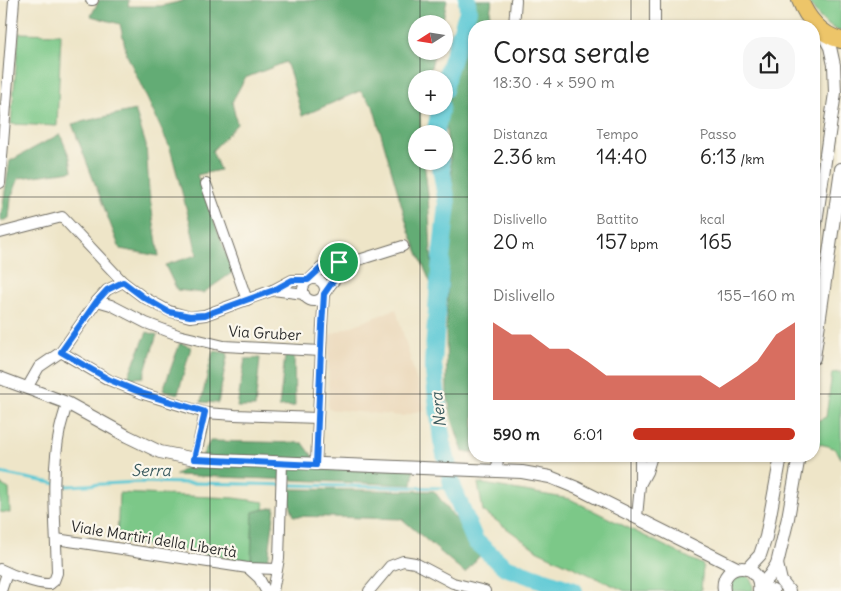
<!DOCTYPE html>
<html lang="it">
<head>
<meta charset="utf-8">
<style>
	body { margin:0; font-family:Delius,sans-serif; background:#f6f6f6; color:#222; height:100vh; display:flex; flex-direction:column; font-size:19px; white-space:nowrap }
	* { box-sizing:border-box; margin:0 }
	p { font-size:16px; color:#767676 }
	.icon { flex:none; width:28px; height:28px; fill:none; stroke:currentColor; stroke-width:2; stroke-linecap:round; stroke-linejoin:round }
	.map { position:relative; flex:1; overflow:hidden }
	.side { position:absolute; left:468px; top:20px; width:352px; height:442px; display:flex; flex-direction:column; background:#fff; border-radius:20px; box-shadow:0 1px 4px #0004 }
	.side>* { flex:none }
	.needle { width:32px; rotate:258deg }
	.tools { position:absolute; left:408px; top:15px; display:grid; gap:10px }
	.tools a { display:grid; place-items:center; width:45px; height:45px; border-radius:50%; background:#fff; box-shadow:0 1px 4px #0004; font-size:25px }
	.pin { position:absolute; display:grid; place-items:center; width:42px; height:42px; color:#fff; margin:-21px; border:2px solid #fff; border-radius:50%; box-shadow:0 1px 5px #0007 }
	.round { display:grid; place-items:center; flex:none; width:52px; height:52px; border-radius:20px; background:#f6f6f6 }
	.overview { display:flex; align-items:center; justify-content:space-between; height:85px; padding:0 25px }
	h1 { font-size:28px; font-weight:600; line-height:38px }
	.stats { display:grid; grid-template-columns:repeat(3,1fr); gap:8px; height:85px; padding:5px 25px }
	.stats div { display:grid; align-content:center }
	.stats b { font-size:21px; font-weight:600 }
	.stats small { font-size:14px; font-weight:400 }
	.stats p { font-size:14px }
	.chart { height:140px; padding:10px 25px }
	.chart p { display:flex; justify-content:space-between }
	.chart svg { width:100%; height:90px; margin-top:5px; fill:#c8321e; opacity:.7 }
	ul { padding:0 25px; list-style:none; font-size:16px }
	li { display:grid; grid-template-columns:80px 60px 1fr; align-items:center; height:38px }
	li i { height:12px; border-radius:6px; background:#c8321e }
	.map>svg:first-child { display:block }
	.built { fill:#ebd8ba }
	.green { fill:#7bc888; stroke:#537a5a }
	.forest { fill:#64ac74; stroke:#486c50 }
	.lines { fill:none; stroke-linecap:round; stroke-linejoin:round }
	.stream { stroke:#5dc9d5; stroke-width:3 }
	.river { stroke:#5dc9d5; stroke-width:18 }
	.minor-casing { stroke:#6f6c62; stroke-width:12 }
	.tertiary-casing { stroke:#6f6c62; stroke-width:14 }
	.primary-casing { stroke:#6f6c62; stroke-width:18 }
	.minor { stroke:#fff; stroke-width:10 }
	.tertiary { stroke:#fff; stroke-width:12 }
	.primary { stroke:#edc569; stroke-width:16 }
	.route-casing { stroke:#fff; stroke-width:10 }
	.route { stroke:#1a73e8; stroke-width:6 }
	.grid { fill:none; stroke:#2b2b2b; stroke-width:1; stroke-opacity:0.55 }
	.labels { text-anchor:middle; dominant-baseline:central; stroke-width:4.5; stroke-linejoin:round; paint-order:stroke }
	.street-label { font-size:15px; fill:#2b2b2b; stroke:#fbf7ec }
	.water-label { font-size:16px; font-style:italic; fill:#3a5a5e; stroke:#fbf7ec }
</style>
</head>
<body>
<div class="map">
<svg width="841" height="591" viewBox="0 0 841 591">
	<rect width="100%" height="100%" fill="#fbf7ec"/>
	<filter id="ink" filterUnits="userSpaceOnUse"><feTurbulence type="fractalNoise" baseFrequency=".02" numOctaves="2"/><feDisplacementMap in="SourceGraphic" scale="10" xChannelSelector="R" yChannelSelector="G"/><feConvolveMatrix kernelMatrix="1 2 1 2 8 2 1 2 1" color-interpolation-filters="sRGB"/></filter>
	<filter id="wash" filterUnits="userSpaceOnUse"><feTurbulence type="fractalNoise" baseFrequency=".0096" numOctaves="4" result="noise"/><feDisplacementMap in="SourceGraphic" scale="20" xChannelSelector="R" yChannelSelector="G"/><feGaussianBlur stdDeviation="1.12" result="paint"/><feColorMatrix in="noise" values="0 0 0 0 0 0 0 0 0 0 0 0 0 0 0 0 0 1.4 0 .05"/><feComposite in="paint" operator="in"/></filter>
	<g filter="url(#wash)">
		<rect width="100%" height="100%" fill="#eee5c8"/>
		<path class="built" d="M396,309l29,101 -23,6 -74,-7 1,-74z"/>
		<g class="green">
			<path d="M807,0h34v32c-16,-6 -25,-18 -34,-32z"/>
			<path d="M19,33l42,1 -4,92 -46,-2z"/>
			<path d="M841,372v87c-5,-14 -14,-13 -27,-16l1,-21 11,-5 6,-44z"/>
			<path d="M478,483l92,16 133,66 -2,26h-76l-87,-40 -55,-40z"/>
			<path d="M0,484l9,5 1,24 -10,-1z"/>
			<path d="M119,493l115,5 30,4v7l-11,3 -2,49 -134,-20z"/>
			<path d="M743,574c9,3 10,9 10,17h-21l-2,-3c2,-9 5,-11 13,-14z"/>
		</g>
		<g class="forest">
			<path d="M99,0h30l-1,6h33l22,-5 -1,-1h265l-5,24h-26v27h19l-7,28h-12v27h6l-2,10 1,18h-5v27h8l4,34 5,94 -24,-58 -36,-125 -13,-15 -58,25 -11,-40 -5,-14 -41,16 -13,24 5,22 -25,27 8,19 -23,5 36,97 -30,21 -26,-3 -12,-25 32,-10 -7,-33 -20,-74 -43,-93 -7,-31 -29,-8z"/>
			<path d="M471,0h21l-4,26h-14v222l-4,21 4,85v98h-11l-11,-33 -5,-26 -1,-65 6,-153 -9,-67z"/>
			<path d="M135,110l11,35 3,46 10,65 -39,-7 -48,-125z"/>
			<path d="M60,134l10,24 2,13 -53,7 -8,20 -2,20 -9,4 10,-61z"/>
			<path d="M147,332l10,3 -14,42 -16,2z"/>
			<path d="M180,343l11,4 -13,47 -15,-4z"/>
			<path d="M213,351l15,2 -10,50 -17,-1z"/>
			<path d="M294,354l1,52 -16,1 6,-51z"/>
			<path d="M260,358l-5,49h-18l8,-48z"/>
			<path d="M210,441l93,2 14,19h98l-3,23 -237,-10 27,-19z"/>
			<path d="M285,489l149,2 48,62 -17,20 -63,-54 -108,-3z"/>
			<path d="M275,507l-7,55 -17,4 2,-54z"/>
		</g>
		<g class="lines">
			<path class="stream" d="M0,473l68,13 71,-4 314,6"/>
			<g class="river">
				<path d="M444,90l3,-16 21,-63 -1,-11"/>
				<path d="M435,134l6,-28"/>
				<path d="M440,161l7,43 -7,65 -7,95 9,77 11,47 22,53 30,26 69,24"/>
			</g>
		</g>
	</g>
	<g filter="url(#ink)">
		<g class="lines">
			<defs>
				<g id="minor">
					<path d="M91,0h2"/>
					<path d="M514,26l2,-26"/>
					<path d="M655,26v-26"/>
					<path d="M0,183l14,-183"/>
					<path d="M206,184l41,116"/>
					<path d="M0,233l62,-16 61,65 20,15 26,14 21,6 15,-2 68,-25 19,-10h17l12,-12 18,-5h10l54,-17"/>
					<circle cx="314" cy="290" r="11"/>
					<path d="M273,290l31,4"/>
					<path d="M97,301l14,4 35,18 32,12 46,11 97,5"/>
					<path d="M61,352l48,28 35,14 61,19 30,2 83,3"/>
					<path d="M27,388l12,-21 22,-15 36,-51 10,-11 16,-8"/>
					<path d="M195,459l10,-46"/>
					<path d="M316,465l6,-139 2,-32 7,-10 18,-21"/>
					<path d="M497,471l1,-15"/>
					<path d="M640,485l7,-13 5,-16"/>
					<path d="M637,517l3,-32v-29"/>
					<path d="M56,539l192,29 29,1"/>
					<path d="M248,568l11,10 7,13"/>
					<path d="M0,569c12,6 38,16 50,15"/>
					<path d="M50,584l4,-3 3,-8c-1,-48 -7,-97 3,-144 2,-9 5,-17 7,-26"/>
					<path d="M1,591l6,-18"/>
					<path d="M273,591l6,-32 3,-96"/>
					<path d="M369,591l21,-25 13,-5 12,2 38,20 32,8"/>
				</g>
				<g id="tertiary">
					<path d="M814,236l21,-143 -1,-28 -4,-18 -9,-16"/>
					<path d="M814,358l27,-189"/>
					<path d="M0,378l67,25 60,33 33,16 35,7 302,12 25,1 28,5 27,11 160,80"/>
					<path d="M777,564l4,17 8,10"/>
					<path d="M747,569l13,-14 6,-18 15,-81"/>
					<path d="M724,591c-5,-30 39,-31 35,0"/>
					<path d="M773,591l-13,-5 10,-11 7,-11 11,-46 11,-62"/>
				</g>
				<path id="primary" d="M800,0c7,18 21,35 41,40"/>
			</defs>
			<use href="#minor" class="minor-casing"/>
			<use href="#tertiary" class="tertiary-casing"/>
			<use href="#primary" class="primary-casing"/>
			<use href="#minor" class="minor"/>
			<use href="#tertiary" class="tertiary"/>
			<use href="#primary" class="primary"/>
		</g>
	</g>
	<g class="lines" filter="url(#ink)">
		<defs>
			<path id="route" d="M339,262l10,1 -18,21 -7,10 -2,32 -6,139 -122,-6 11,-47 -61,-18 -34,-14 -49,-28 36,-51 10,-11 16,-8 20,15 26,15 21,4 15,-1 69,-25 18,-10h16l13,-12z"/>
		</defs>
		<use href="#route" class="route-casing"/>
		<use href="#route" class="route"/>
	</g>
	<path class="grid" d="M210,0v591M420,0v24M631,0v26M420,51v28M420,106v28M420,161v430M0,197h474M814,197h27M0,394h474M814,394h27M631,456v135"/>
	<g class="labels">
		<g class="street-label">
			<text transform="translate(265 333) rotate(3)">Via Gruber</text>
			<text transform="translate(154 539) rotate(9)">Viale Martiri della Libertà</text>
		</g>
		<g class="water-label">
			<text transform="translate(438 410) rotate(-97)">Nera</text>
			<text x="151" y="470">Serra</text>
		</g>
	</g>
</svg>
<div class="tools">
<a><svg class="needle" viewBox="-14 -14 28 28"><path d="M0-13l5 13h-10z" fill="#e53935"/><path d="M0 13l5-13h-10z" fill="#767676"/></svg></a>
<a>+</a>
<a>−</a>
</div>
<div class="pin" style="left:339px;top:262px;background:#1e9e55"><svg class="icon" aria-label="arrive" viewBox="0 0 24 24"><path d="M6 21V4h12l-3 4 3 4H6"/></svg></div>
<section class="side">
<div class="overview"><div><h1>Corsa serale</h1><p>18:30 · 4 × 590 m</p></div><a class="round"><svg class="icon" aria-label="share" viewBox="0 0 24 24"><path d="M12 15V3M7 8l5-5 5 5M5 13v7h14v-7"/></svg></a></div>
<div class="stats">
<div><p>Distanza</p><b>2.36<small> km</small></b></div>
<div><p>Tempo</p><b>14:40</b></div>
<div><p>Passo</p><b>6:13<small> /km</small></b></div>
</div>
<div class="stats">
<div><p>Dislivello</p><b>20<small> m</small></b></div>
<div><p>Battito</p><b>157<small> bpm</small></b></div>
<div><p>kcal</p><b>165</b></div>
</div>
<div class="chart"><p><span>Dislivello</span>155–160 m</p>
<svg viewBox="0 0 160 44" preserveAspectRatio="none"><path d="M0 44V6L10 12L20 12L30 19L40 19L50 25L60 32L70 32L80 32L90 32L100 32L110 32L120 38L130 32L140 25L150 12L160 6V44z"/></svg>
</div>
<ul>
<li><b>590 m</b>6:01<i style="width:100%"></i></li>
</ul>
</section>
</div>
</body>
</html>
